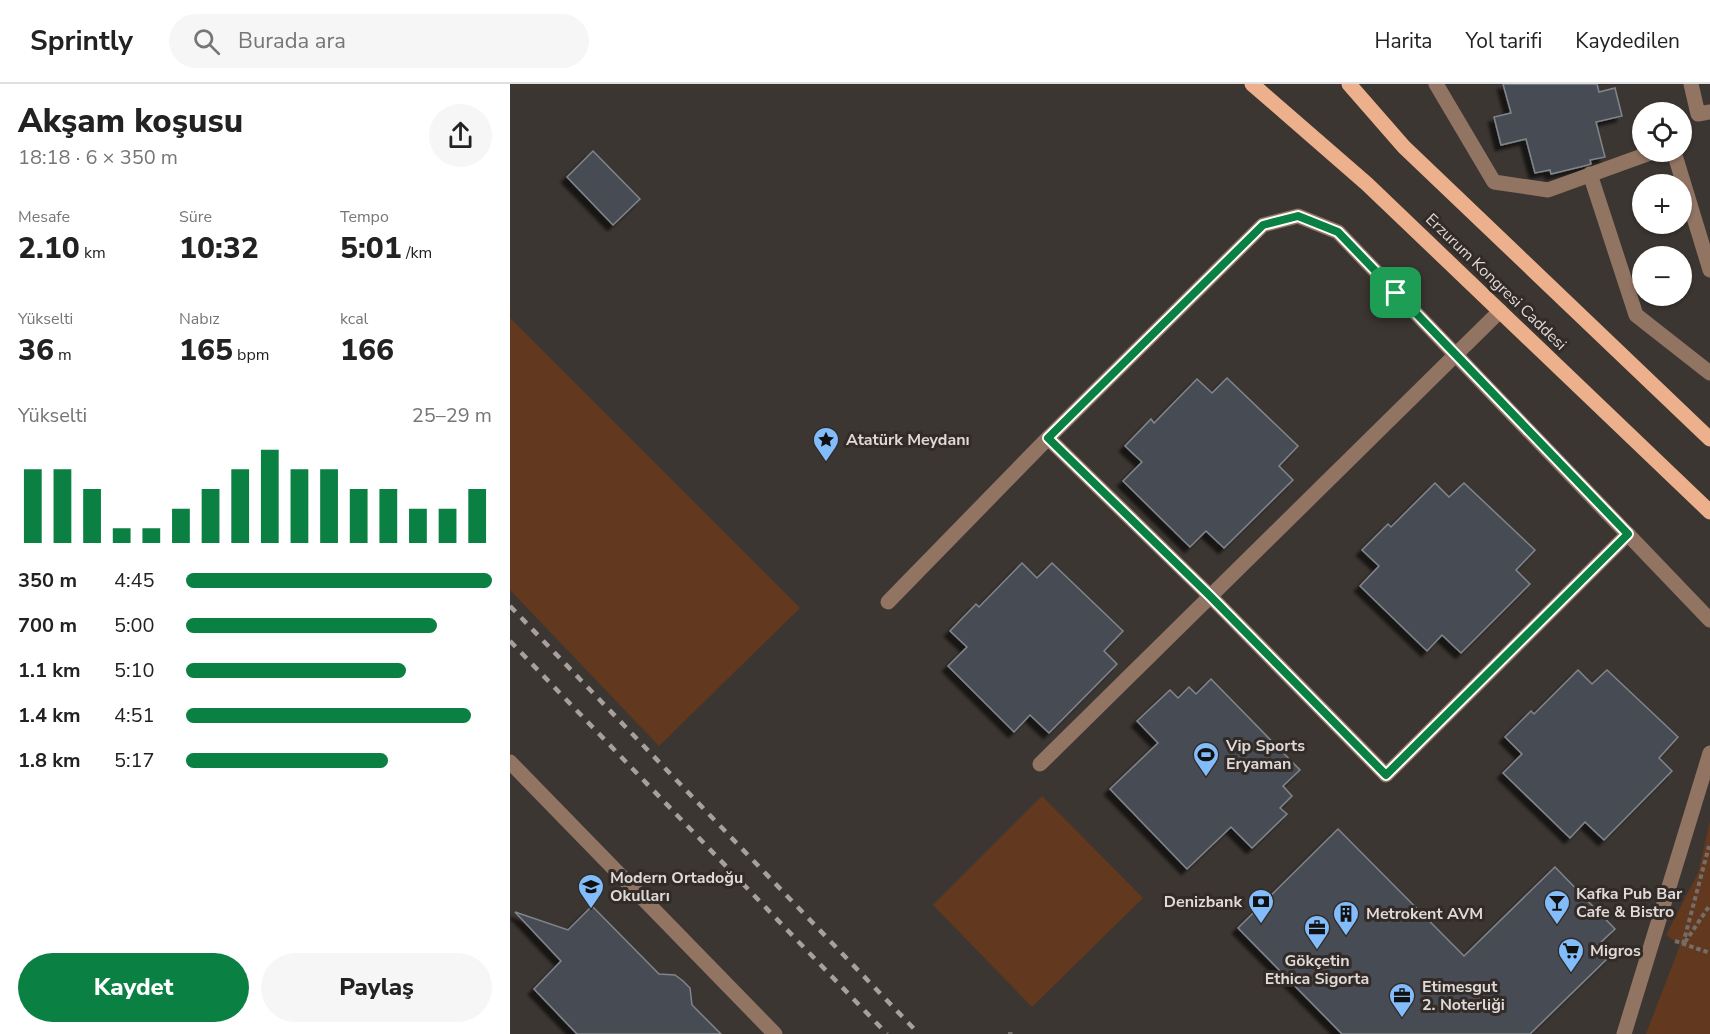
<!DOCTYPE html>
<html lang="tr">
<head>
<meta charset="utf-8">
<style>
	body { margin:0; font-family:"Nunito Sans",sans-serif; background:#f6f6f6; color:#222; height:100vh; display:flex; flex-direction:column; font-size:22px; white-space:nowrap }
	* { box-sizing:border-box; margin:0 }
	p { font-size:20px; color:#767676 }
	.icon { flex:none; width:33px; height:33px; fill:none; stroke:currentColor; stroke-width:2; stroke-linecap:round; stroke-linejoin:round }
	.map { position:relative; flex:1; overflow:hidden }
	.drawer { display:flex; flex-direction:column; background:#fff; width:510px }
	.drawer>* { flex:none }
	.fabs { position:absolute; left:1122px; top:18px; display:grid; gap:12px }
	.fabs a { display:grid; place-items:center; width:60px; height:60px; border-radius:50%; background:#fff; box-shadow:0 2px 4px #0004; font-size:30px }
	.pin { position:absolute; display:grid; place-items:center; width:51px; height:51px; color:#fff; margin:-26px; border-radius:12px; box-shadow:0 3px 9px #0006 }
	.round { display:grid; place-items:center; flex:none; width:63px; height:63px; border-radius:32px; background:#f6f6f6 }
	.overview { display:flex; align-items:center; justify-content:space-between; height:102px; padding:0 18px }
	h1 { font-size:33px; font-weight:800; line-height:45px }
	.figures { display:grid; grid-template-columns:repeat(3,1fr); gap:9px; height:102px; padding:6px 18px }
	.figures div { display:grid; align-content:center }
	.figures b { font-size:30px; font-weight:800 }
	.figures small { font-size:16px; font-weight:400 }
	.figures p { font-size:16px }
	.chart { height:168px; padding:12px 18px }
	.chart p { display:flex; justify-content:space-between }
	.chart svg { width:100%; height:108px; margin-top:6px; stroke:#0b8043; stroke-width:6 }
	.action { display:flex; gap:12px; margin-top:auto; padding:12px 18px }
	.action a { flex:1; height:69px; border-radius:36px; background:#0b8043; color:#fff; font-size:24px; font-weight:800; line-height:69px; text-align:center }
	.action a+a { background:#f6f6f6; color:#222 }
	ul { padding:0 18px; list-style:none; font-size:20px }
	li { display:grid; grid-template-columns:96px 72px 1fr; align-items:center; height:45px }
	li i { height:15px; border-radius:8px; background:#0b8043 }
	header { display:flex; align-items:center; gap:36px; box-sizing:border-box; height:84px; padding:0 30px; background:#fff; border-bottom:2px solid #e0e0e0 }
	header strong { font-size:28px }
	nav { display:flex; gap:33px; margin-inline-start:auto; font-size:21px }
	.search { width:420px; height:54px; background:#f6f6f6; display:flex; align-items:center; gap:15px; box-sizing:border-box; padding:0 21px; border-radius:33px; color:#767676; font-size:22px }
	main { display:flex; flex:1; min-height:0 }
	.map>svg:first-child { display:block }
	.green { fill:#62381e }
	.building { fill:#474c52; stroke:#80858c; stroke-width:1.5; filter:url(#shadow) }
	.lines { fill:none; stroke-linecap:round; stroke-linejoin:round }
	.path { stroke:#746e6b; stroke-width:4; stroke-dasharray:4.5 3; stroke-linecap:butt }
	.minor { stroke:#927463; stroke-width:15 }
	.major { stroke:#edb08c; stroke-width:15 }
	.rail { stroke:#a6a09e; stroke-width:4.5; stroke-dasharray:8 8; stroke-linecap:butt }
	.route-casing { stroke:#fff; stroke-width:12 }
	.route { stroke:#0b8043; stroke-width:8 }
	.labels { text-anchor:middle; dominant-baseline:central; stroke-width:6; stroke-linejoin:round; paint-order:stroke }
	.street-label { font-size:16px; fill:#dfdad8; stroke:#322b28 }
	.poi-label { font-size:16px; font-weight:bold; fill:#dfdad8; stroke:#322b28; text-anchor:start }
</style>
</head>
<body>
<header>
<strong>Sprintly</strong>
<div class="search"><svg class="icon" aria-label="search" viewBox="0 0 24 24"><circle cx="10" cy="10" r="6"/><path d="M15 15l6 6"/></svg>Burada ara</div>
<nav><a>Harita</a><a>Yol tarifi</a><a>Kaydedilen</a></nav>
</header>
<main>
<section class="drawer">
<div class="overview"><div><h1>Akşam koşusu</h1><p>18:18 · 6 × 350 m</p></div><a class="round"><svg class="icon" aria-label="share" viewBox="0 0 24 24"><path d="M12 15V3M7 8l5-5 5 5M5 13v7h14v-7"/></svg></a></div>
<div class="figures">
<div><p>Mesafe</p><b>2.10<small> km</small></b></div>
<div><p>Süre</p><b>10:32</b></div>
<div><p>Tempo</p><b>5:01<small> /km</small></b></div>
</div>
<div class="figures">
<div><p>Yükselti</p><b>36<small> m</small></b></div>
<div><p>Nabız</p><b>165<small> bpm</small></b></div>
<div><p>kcal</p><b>166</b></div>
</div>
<div class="chart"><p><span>Yükselti</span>25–29 m</p>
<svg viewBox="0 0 160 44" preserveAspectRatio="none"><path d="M5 44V14M15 44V14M25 44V22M35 44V38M45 44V38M55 44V30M65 44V22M75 44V14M85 44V6M95 44V14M105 44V14M115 44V22M125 44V22M135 44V30M145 44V30M155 44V22"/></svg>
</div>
<ul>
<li><b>350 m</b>4:45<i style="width:100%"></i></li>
<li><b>700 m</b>5:00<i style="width:82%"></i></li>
<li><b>1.1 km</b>5:10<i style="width:72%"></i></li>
<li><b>1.4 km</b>4:51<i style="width:93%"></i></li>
<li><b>1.8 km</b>5:17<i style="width:66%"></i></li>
</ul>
<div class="action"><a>Kaydet</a><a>Paylaş</a></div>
</section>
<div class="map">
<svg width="1200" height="950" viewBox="0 0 1200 950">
	<defs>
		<filter id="shadow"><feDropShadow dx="-5.5" dy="5.5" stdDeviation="1.5" flood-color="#0009"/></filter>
	</defs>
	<rect width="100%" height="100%" fill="#3c3632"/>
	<g class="green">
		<path d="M0,234l290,290 -141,138 -149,-156z"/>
		<path d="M532,712l101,102 -111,109 -99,-102z"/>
		<path d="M1200,737v213h-64l34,-89 -14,-10 32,-62z"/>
	</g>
	<g class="building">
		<path d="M993,0h94l2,8 16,-4 7,28 -26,6 9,35 -15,3 1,4 -7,2 -33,8 -1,-4 -15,3 -9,-34 -25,6 -7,-28 17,-4z"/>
		<path d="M83,67l47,48 -27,26 -46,-48z"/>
		<path d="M717,294l71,68 -19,20 14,14 -69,68 -18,-17 -16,16 -67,-66 19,-19 -17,-16 26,-27 3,4 43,-44 15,14z"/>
		<path d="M925,399l14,14 15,-14 71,67 -19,20 14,14 -69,69 -19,-18 -15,16 -67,-65 19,-20 -17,-16 26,-26 3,3z"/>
		<path d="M512,479l15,15 15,-15 71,68 -19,20 13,13 -68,69 -19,-18 -16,17 -66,-66 19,-19 -17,-16 26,-27 3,3z"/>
		<path d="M1068,586l14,14 15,-14 71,67 -19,21 13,13 -68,69 -19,-18 -15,16 -67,-65 19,-19 -17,-17 26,-26 3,3z"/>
		<path d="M701,595l89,91 -17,16 9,10 -12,12 7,6 -35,34 -21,-21 -44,42 -77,-80 48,-46 -21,-22 33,-31 8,8 11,-11 7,7z"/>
		<path d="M828,745l126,127 91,-89 60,62 -17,16 12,11 -80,78h-188l-104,-106z"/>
		<path d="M82,822l67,68 16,1 8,6 7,7 2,17 29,29h-144l-43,-45 27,-28 -46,-49 53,18z"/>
	</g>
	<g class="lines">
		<g class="path">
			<path d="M1165,857l35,12"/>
			<path d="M1175,858l25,-37"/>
			<path d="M1173,860l26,-98"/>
			<path d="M498,950h6"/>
		</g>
		<g class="minor">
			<path d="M926,0l58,98 54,8 105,-38"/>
			<path d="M1181,0l7,30 12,-2"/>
			<path d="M1164,68l36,118"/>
			<path d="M1080,90l46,141 74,58"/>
			<path d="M538,354l162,158 176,179 242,-241"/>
			<path d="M378,518l160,-164 215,-213 35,-9 40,16 372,388"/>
			<path d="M0,678l265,272"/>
			<path d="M530,680l460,-453"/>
			<path d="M1114,950l86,-281"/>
		</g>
		<g class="major">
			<path d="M742,0l115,100 343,328"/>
			<path d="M839,0l55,63 306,292"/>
		</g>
		<g class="rail">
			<path d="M0,522l409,428"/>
			<path d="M0,557l377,393"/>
		</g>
	</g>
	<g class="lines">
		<defs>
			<path id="route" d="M788,132l40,16 290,302 -242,241 -176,-179 -162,-158 215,-213z"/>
		</defs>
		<use href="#route" class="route-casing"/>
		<use href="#route" class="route"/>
	</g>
	<defs>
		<symbol id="sight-pin" viewBox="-11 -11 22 30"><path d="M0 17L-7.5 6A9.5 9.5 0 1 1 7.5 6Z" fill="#82bcfa" stroke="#322b28"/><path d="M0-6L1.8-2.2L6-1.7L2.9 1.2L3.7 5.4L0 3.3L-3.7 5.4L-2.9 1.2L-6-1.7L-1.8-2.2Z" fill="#111"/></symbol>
		<symbol id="stadium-pin" viewBox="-11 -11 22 30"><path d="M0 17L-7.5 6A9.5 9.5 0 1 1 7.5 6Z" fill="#82bcfa" stroke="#322b28"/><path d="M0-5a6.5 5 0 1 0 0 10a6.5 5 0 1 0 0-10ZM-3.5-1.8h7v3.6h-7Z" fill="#111"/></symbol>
		<symbol id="school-pin" viewBox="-11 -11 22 30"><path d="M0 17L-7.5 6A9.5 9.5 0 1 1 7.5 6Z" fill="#82bcfa" stroke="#322b28"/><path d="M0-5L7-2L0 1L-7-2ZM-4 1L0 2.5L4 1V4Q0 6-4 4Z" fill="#111"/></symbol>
		<symbol id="bank-pin" viewBox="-11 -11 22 30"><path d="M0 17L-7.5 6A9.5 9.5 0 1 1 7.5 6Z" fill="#82bcfa" stroke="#322b28"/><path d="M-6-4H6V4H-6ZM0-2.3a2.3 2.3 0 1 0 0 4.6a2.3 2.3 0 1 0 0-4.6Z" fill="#111"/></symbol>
		<symbol id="bar-pin" viewBox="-11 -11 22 30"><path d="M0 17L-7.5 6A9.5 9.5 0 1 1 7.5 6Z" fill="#82bcfa" stroke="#322b28"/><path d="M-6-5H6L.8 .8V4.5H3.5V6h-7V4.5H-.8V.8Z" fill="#111"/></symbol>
		<symbol id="building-pin" viewBox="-11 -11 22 30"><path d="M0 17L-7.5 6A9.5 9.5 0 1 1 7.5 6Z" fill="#82bcfa" stroke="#322b28"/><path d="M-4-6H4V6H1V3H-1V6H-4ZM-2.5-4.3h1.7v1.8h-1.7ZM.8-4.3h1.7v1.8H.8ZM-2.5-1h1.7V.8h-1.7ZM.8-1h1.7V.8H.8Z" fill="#111"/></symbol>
		<symbol id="office-pin" viewBox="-11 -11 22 30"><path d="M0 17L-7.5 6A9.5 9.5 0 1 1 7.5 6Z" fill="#82bcfa" stroke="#322b28"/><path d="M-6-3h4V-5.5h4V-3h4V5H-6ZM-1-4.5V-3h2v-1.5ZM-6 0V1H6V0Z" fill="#111"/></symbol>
		<symbol id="supermarket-pin" viewBox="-11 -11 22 30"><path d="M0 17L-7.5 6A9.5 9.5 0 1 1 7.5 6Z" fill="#82bcfa" stroke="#322b28"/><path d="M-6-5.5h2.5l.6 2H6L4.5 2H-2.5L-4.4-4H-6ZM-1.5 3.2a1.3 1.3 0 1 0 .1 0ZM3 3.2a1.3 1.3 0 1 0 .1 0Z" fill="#111"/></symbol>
	</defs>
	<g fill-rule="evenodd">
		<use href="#sight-pin" x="301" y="341" width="30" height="40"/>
		<use href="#stadium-pin" x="681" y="656" width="30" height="40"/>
		<use href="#school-pin" x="66" y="788" width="30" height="40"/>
		<use href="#bank-pin" x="736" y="803" width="30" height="40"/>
		<use href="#bar-pin" x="1032" y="804" width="30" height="40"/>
		<use href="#building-pin" x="821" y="815" width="30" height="40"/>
		<use href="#office-pin" x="792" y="829" width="30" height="40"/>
		<use href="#supermarket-pin" x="1046" y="852" width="30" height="40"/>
		<use href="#office-pin" x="877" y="897" width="30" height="40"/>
	</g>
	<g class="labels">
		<g class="street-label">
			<text transform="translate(986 198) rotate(44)">Erzurum Kongresi Caddesi</text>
		</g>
		<g class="poi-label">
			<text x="336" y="356">Atatürk Meydanı</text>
			<text x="716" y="662">Vip Sports<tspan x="716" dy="18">Eryaman</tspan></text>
			<text x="100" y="794">Modern Ortadoğu<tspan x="100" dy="18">Okulları</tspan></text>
			<text x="1066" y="810">Kafka Pub Bar<tspan x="1066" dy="18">Cafe &amp; Bistro</tspan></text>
			<text x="732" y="818" text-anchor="end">Denizbank</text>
			<text x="856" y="830">Metrokent AVM</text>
			<text x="1080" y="867">Migros</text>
			<text x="807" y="877" text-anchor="middle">Gökçetin<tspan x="807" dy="18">Ethica Sigorta</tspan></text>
			<text x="912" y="903">Etimesgut<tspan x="912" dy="18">2. Noterliği</tspan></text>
		</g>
	</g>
</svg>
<div class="fabs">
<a><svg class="icon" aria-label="locate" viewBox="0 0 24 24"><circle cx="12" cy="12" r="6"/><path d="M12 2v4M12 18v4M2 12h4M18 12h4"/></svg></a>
<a>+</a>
<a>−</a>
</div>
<div class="pin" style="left:886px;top:209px;background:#1e9e55"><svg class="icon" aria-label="arrive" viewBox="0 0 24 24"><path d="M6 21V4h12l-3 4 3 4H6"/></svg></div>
</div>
</main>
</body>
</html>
